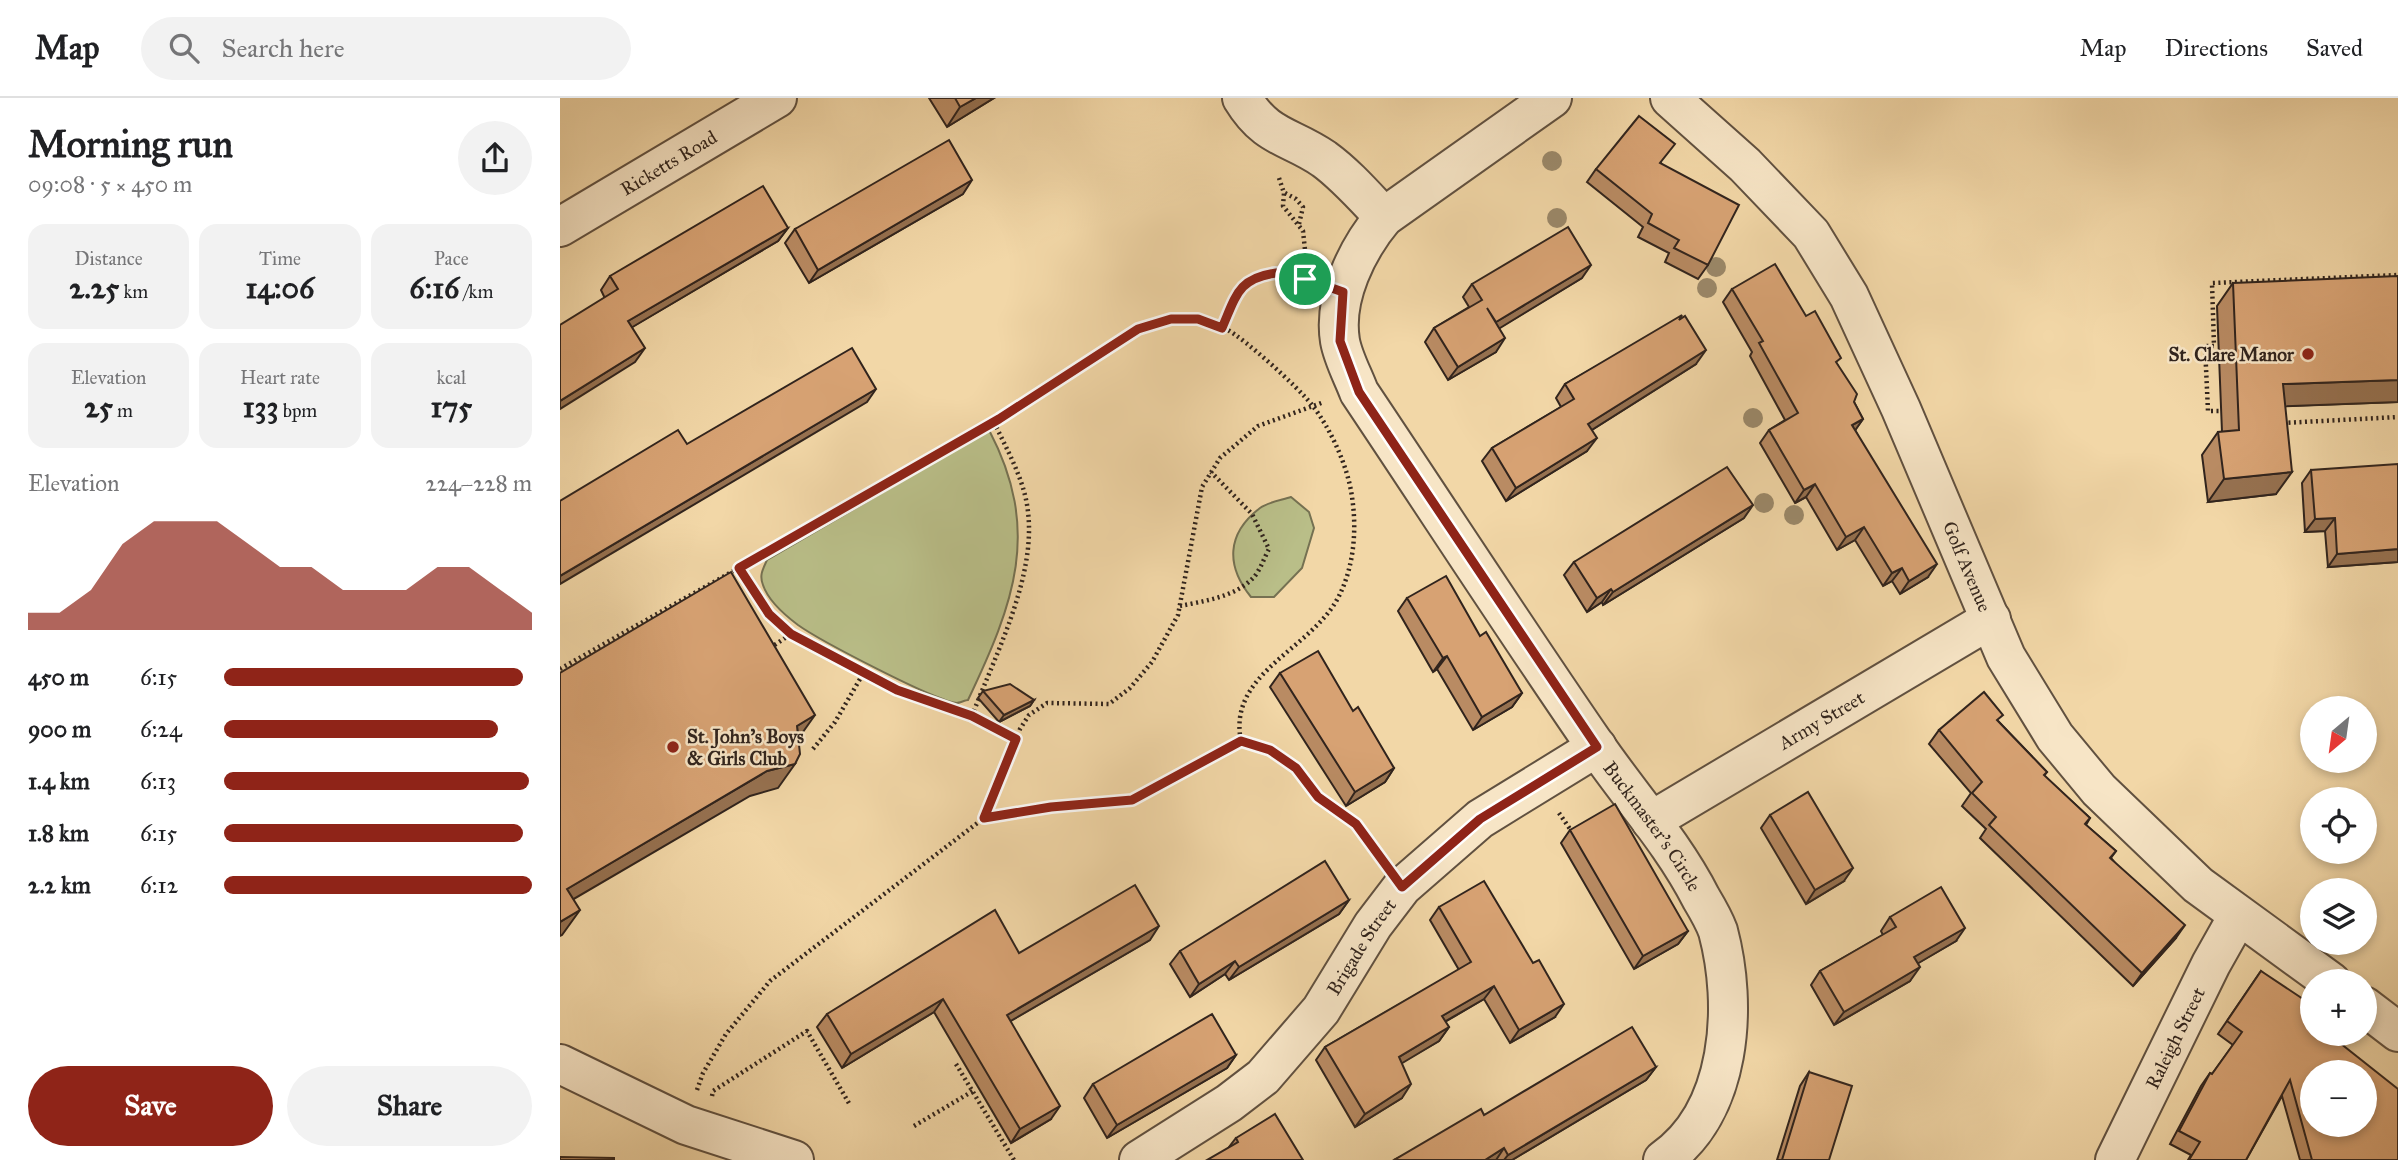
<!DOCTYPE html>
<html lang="en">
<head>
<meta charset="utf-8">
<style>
	body { margin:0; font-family:"IM FELL Great Primer",serif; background:#f2f2f2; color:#202124; height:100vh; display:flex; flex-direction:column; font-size:26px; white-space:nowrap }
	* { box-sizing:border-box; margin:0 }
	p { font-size:23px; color:#757577 }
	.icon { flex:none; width:38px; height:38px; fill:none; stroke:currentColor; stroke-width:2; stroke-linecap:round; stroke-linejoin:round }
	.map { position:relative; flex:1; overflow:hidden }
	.sheet { display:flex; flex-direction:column; background:#fff; width:560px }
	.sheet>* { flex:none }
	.needle { width:46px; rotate:209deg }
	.fabs { position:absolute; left:1740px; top:598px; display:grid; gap:14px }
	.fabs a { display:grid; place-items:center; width:77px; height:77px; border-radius:50%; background:#fff; box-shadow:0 4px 10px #0003; font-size:35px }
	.pin { position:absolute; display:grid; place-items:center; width:60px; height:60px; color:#fff; margin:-30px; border:4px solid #fff; border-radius:50%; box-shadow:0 2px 7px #0007 }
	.round { display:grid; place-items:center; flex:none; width:74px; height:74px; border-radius:37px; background:#f2f2f2 }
	.overview { display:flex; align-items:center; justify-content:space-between; height:119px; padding:0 28px }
	h1 { font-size:38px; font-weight:800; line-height:52px }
	.metrics { display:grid; grid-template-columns:repeat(3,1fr); gap:10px; height:119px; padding:7px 28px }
	.metrics div { display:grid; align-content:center; border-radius:18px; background:#f2f2f2; text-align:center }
	.metrics b { font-size:30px; font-weight:800 }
	.metrics small { font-size:19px; font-weight:400 }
	.metrics p { font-size:19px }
	.chart { height:196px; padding:14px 28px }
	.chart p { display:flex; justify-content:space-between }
	.chart svg { width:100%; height:126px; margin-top:7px; fill:#8f2418; opacity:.7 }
	.action { display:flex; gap:14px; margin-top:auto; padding:14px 28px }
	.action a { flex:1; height:80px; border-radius:42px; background:#8f2418; color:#fff; font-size:28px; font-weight:800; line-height:80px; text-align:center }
	.action a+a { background:#f2f2f2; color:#202124 }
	ul { padding:0 28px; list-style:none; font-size:23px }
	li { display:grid; grid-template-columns:112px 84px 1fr; align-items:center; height:52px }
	li i { height:18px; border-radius:9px; background:#8f2418 }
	header { display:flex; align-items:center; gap:42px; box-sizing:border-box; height:98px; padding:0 35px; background:#fff; border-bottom:2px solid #e0e0e0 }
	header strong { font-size:33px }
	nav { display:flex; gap:38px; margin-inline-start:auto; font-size:24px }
	.search { width:490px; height:63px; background:#f2f2f2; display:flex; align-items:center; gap:18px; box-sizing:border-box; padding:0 24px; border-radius:38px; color:#757577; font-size:26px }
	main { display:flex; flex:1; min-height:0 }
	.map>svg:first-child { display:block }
	.green { fill:#b9be88; stroke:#757152; stroke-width:2 }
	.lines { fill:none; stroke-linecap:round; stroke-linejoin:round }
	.minor-casing { stroke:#615140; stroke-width:42 }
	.path { stroke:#31241d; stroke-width:4.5; stroke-dasharray:2 3.5; stroke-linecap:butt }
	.minor { stroke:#f7e5c6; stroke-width:38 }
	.tree { fill:#9b896a }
	.wall { fill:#b98b63; stroke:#31241d; stroke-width:2 }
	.shaded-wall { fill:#967150; stroke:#31241d; stroke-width:2 }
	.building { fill:#d7a273; stroke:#31241d; stroke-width:2; fill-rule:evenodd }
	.route-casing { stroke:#fff; stroke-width:14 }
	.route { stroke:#8f2418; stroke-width:9 }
	.poi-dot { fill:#8f2418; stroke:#f7e5c6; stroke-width:2.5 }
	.labels { text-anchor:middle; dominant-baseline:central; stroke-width:5; stroke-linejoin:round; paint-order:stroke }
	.street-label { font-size:19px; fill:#31241d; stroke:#f7e5c6 }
	.poi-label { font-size:19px; font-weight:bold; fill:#31241d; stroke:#f7e5c6; text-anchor:end }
</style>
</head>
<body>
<header>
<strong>Map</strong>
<div class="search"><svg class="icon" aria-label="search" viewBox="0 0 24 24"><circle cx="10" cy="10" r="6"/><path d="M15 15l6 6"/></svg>Search here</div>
<nav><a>Map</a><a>Directions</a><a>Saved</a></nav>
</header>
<main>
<section class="sheet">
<div class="overview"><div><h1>Morning run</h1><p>09:08 · 5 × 450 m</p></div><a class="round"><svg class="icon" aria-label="share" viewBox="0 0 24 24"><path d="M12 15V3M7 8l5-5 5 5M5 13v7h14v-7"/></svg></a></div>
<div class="metrics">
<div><p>Distance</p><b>2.25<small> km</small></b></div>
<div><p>Time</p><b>14:06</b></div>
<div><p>Pace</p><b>6:16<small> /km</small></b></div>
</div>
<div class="metrics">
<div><p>Elevation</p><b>25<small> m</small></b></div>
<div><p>Heart rate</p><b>133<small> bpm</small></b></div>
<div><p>kcal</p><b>175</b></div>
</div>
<div class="chart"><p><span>Elevation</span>224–228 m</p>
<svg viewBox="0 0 160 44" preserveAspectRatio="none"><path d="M0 44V38L10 38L20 30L30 14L40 6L50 6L60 6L70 14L80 22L90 22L100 30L110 30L120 30L130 22L140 22L150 30L160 38V44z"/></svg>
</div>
<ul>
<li><b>450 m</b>6:15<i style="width:97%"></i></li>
<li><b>900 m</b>6:24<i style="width:89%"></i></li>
<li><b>1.4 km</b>6:13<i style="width:99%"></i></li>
<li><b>1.8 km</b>6:15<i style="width:97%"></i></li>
<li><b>2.2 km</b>6:12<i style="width:100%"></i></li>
</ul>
<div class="action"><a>Save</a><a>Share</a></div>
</section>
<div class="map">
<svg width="1838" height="1062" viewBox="0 0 1838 1062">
	<rect width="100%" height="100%" fill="#f2d7a7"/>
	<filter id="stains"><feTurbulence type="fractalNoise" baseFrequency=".00286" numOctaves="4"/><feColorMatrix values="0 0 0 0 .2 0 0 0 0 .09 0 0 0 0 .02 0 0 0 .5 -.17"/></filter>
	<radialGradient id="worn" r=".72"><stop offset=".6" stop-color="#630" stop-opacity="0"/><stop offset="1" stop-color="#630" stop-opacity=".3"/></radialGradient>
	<g class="green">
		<path d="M429,332c53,101 25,173 -21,270 -2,0 -9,3 -11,3 -22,-2 -138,-63 -159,-78 -12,-9 -30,-25 -35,-40 -4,-10 0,-16 4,-25z"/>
		<path d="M731,399l18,15 5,16 -12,40 -28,29h-23c-25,-31 -25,-63 9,-89 8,-6 22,-8 31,-11z"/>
	</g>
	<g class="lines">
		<defs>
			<g id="minor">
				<path d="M682,0c25,41 47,37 82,61 22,16 41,38 60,58"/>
				<path id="s1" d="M992,0l-168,119c-27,32 -51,81 -44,124 3,17 13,35 19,51 79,118 156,237 236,353 35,51 78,98 106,153 6,10 13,22 17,33 20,75 14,181 -55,229"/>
				<path id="s2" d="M1110,0l75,67 66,69 38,62 52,113 105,248 49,80 44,53 99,95 133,97"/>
				<path id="s3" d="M0,129l217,-129"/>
				<path id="s4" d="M1091,723l340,-202"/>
				<path d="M1804,908l34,26"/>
				<path d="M0,966l126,61 108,35"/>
				<path id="s5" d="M579,1062l90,-57 34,-26 58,-67 52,-85 29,-38 78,-68 117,-72"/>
				<path id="s6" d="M1555,1062l96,-196 27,-48"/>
			</g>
		</defs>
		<use href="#minor" class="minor-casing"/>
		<g class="path">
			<path d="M719,80l5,15 -1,13 20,25 4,38 -2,10"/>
			<path d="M725,95l11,6 7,8 -4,17"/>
			<path d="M662,230c18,-41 32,-71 84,-49"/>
			<path d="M1664,313h-16l-3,-65h9l-2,-63 186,-8"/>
			<path d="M1723,325l115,-6"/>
			<path d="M179,470l30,46 22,20 106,56 75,26 44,23"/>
			<path d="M620,508c24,-5 55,-9 73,-28 7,-7 11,-20 16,-29l-17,-35 -41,-42"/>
			<path d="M210,550l21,-14"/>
			<path d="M0,571c145,-83 292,-163 436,-248 46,-27 126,-94 175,-102 18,-2 39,2 55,10 18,9 73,59 86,76 19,24 36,62 40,92 5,33 2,69 -13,99 -27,54 -112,76 -98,145"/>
			<path d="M412,618c23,-61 64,-138 56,-204 -3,-31 -21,-62 -34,-90"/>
			<path d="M253,651l22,-27 29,-50"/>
			<path d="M999,715l11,16"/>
			<path d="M425,719l35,-88 9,-14 18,-12 62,1 21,-16 22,-26 26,-47 24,-128 18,-29 38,-32 66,-24"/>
			<path d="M396,966l58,96"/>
			<path d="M137,992l6,-17 23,-39 44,-53 214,-163 67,-11 81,-7 109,-59 29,9 26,18 22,29 38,27 25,35"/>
			<path d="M152,998l1,-5 94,-60 43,74"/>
			<path d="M354,1028l59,-35"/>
		</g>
		<use href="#minor" class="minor"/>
	</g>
	<g class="tree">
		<circle cx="992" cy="63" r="10"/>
		<circle cx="997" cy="120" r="10"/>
		<circle cx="1156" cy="169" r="10"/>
		<circle cx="1147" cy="190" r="10"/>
		<circle cx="1193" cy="320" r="10"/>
		<circle cx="1204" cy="405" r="10"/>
		<circle cx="1234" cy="417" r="10"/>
	</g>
	<g class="wall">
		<path d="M369,0h65l-47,29z"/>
		<path d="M1101,65l47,102 -10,14 -33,-17 4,-9 -31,-16 5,-10 -56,-45 9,-13z"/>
		<path d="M403,96l-154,89 -24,-40 10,-14z"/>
		<path d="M228,130l-10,13 -146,86 3,35 -34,-72 9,-14z"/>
		<path d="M1022,180l-83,50 -3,24 -48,28 -23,-38 9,-14 35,-21 -6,-10 9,-13z"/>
		<path d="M1673,185l165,119 -113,4 -9,88 -68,8 -6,-47 16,-23h4l-5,-126z"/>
		<path d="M1172,191l74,27 31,48 17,38 9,17 -8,11 73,147 -28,17 -8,-13 -9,5 -28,-46 -18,10 -31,-53 -11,6 -35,-60 9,-13 16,-10 -35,-64 2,-4 -29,-50z"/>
		<path d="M1119,222l17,44 -104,66 -5,21 -81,50 -24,-40 10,-13 69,-41 -5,-9 9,-14z"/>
		<path d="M1751,372l87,92 -70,5 -3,-36 -20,1 -3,-49z"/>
		<path d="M1184,420l-141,87 -1,-3 -15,10 -23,-37 10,-13z"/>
		<path d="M847,500l73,38 42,57 -10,14 -39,23 -36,-61 -4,3 -35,-61z"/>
		<path d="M720,575l114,95 -9,14 -39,24 -76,-119z"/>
		<path d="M423,593l51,9 -4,6 -31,16 -21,-24z"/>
		<path d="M1438,623l49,51 -3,4 46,42 -4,7 30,26 -5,7 65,80 -43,48 -153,-148 6,-9 -24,-23 9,-13 -42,-49 10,-14z"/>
		<path d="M1210,717l74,66 -38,23 -45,-76z"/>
		<path d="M1010,732l118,101 -10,13 -44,25 -73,-126z"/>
		<path d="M789,802l-10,14 -110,66 -4,-6 -35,23 -20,-33 10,-13z"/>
		<path d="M879,809l116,110 -45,26 -26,-44 -39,23 4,5 -10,14 -38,22 1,35 -47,29 -39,-67 9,-13 134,-77 -29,-50z"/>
		<path d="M1330,819l66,24 -38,22 -8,18 -76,44 -23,-40 9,-14 63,-36 -2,-4z"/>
		<path d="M590,842l-140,81 41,98 -40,24 -77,-131 -92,56 -25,-41 10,-13 192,-61z"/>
		<path d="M1701,873l79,72 58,117h-98l-18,-64 -36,64h-58l3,-5 -21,-11 31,-58 9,-13 2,1 21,-29 -15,-11z"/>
		<path d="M676,957l-9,13 -120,70 -23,-40 9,-14z"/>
		<path d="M1096,969l-10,13 -134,80h-118l90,-45z"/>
		<path d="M1249,974l20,88h-52l23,-74z"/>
		<path d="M676,1040l67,22 -74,-13z"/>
	</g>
	<g class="shaded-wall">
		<path d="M416,0h18l-47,29 13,-20z"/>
		<path d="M412,82l-9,14 -154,89 9,-13z"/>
		<path d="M228,130l-10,13 -159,94 9,-14z"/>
		<path d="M1031,167l-9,13 -95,58 9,-14z"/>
		<path d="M945,240l-9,14 -48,28 10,-13z"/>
		<path d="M85,250l-10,14 -75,47v-8z"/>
		<path d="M1146,252l-10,14 -117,74 9,-14z"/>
		<path d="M1838,282v22l-131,5 16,-23z"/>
		<path d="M316,291l-9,13 -307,182v-8z"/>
		<path d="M1303,321l-9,13 -2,-7z"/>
		<path d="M1037,340l-10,13 -81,50 10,-13z"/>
		<path d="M1732,374l-16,22 -68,8 16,-23z"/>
		<path d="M1255,386l-9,13 -11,6 9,-13z"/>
		<path d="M1193,407l-9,13 -141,87 10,-13z"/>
		<path d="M1775,420l-10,13 -20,1 10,-13z"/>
		<path d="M1304,429l-9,13 -18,10 9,-13z"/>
		<path d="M1838,451v13l-70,5 9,-13z"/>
		<path d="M1377,466l-9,13 -28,17 9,-13z"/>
		<path d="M1342,470l-10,13 -9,5 9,-13z"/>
		<path d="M1051,491l-9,13 -15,10 10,-14z"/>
		<path d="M887,558l-10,13 -4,3 10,-14z"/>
		<path d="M962,595l-10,14 -39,23 9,-13z"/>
		<path d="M474,602l-4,6 -31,16 5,-7z"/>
		<path d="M255,617l-17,24 -1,-13z"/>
		<path d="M235,666l-17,24 -28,8 -190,111 7,-18 200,-118z"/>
		<path d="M834,670l-9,14 -39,24 9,-14z"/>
		<path d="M1293,770l-9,13 -38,23 9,-14z"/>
		<path d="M789,802l-10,14 -110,66 10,-13z"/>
		<path d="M20,812l-18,25 -2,1v-14z"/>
		<path d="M1625,827l-9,13 -43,48 9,-13z"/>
		<path d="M599,828l-9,14 -153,89 10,-14z"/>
		<path d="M1405,830l-9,13 -51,30 9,-14z"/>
		<path d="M1128,833l-10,13 -44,25 9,-13z"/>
		<path d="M675,863l-10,13 -35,23 9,-13z"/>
		<path d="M1360,869l-10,14 -76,44 10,-13z"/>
		<path d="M934,888l-10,13 -52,30 10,-13z"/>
		<path d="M383,901l-9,13 -92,56 9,-14z"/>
		<path d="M1004,906l-9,13 -45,26 9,-13z"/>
		<path d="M889,929l-10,14 -50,30 10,-14z"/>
		<path d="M676,957l-9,13 -120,70 10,-13z"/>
		<path d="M1096,969l-10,13 -134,80h-8l4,-5z"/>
		<path d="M851,986l-9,14 -47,29 10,-13z"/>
		<path d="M500,1008l-9,13 -40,24 9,-14z"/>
		<path d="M944,1050l-8,12h-11z"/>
	</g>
	<g class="building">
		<path d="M395,0h21l-16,9z"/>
		<path d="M1079,18l36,28 -15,19 79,42 -31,60 -34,-17 5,-8 -31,-17 4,-9 -56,-45z"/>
		<path d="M389,42l23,40 -154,90 -23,-41z"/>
		<path d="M203,88l25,42 -160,93 17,27 -85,53v-76l58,-36 -8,-13z"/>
		<path d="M1008,129l23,38 -95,57 -9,-14 18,30 -47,29 -24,-39 48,-28 -10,-16z"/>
		<path d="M1215,166l31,52 9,-5 26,47 -5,4 21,32 -3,8 9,17 -11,6 85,139 -28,17 -7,-13 -10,5 -28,-46 -18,10 -31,-53 -11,6 -35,-60 29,-17 -39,-70 4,-2 -31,-52z"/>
		<path d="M1838,178v104l-115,4 9,88 -68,7 -6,-47 21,-2 -6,-147z"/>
		<path d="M1122,217l-3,5 6,-4 21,34 -118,74 9,14 -81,50 -24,-40 82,-49 -9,-15z"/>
		<path d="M292,250l24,41 -316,187v-75l118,-71 9,14z"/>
		<path d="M1838,366v85l-61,5 -2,-36 -20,1 -4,-49z"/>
		<path d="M1167,369l26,38 -140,87 -2,-3 -14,9 -23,-36z"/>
		<path d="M171,474l84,143 -18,11 3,28 -5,10 -28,7 -200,118 13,21 -20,12v-249z"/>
		<path d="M886,478l34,60 6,-4 36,61 -40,24 -35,-61 -4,2 -36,-60z"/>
		<path d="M758,553l35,60 5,-4 36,61 -39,24 -75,-119z"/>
		<path d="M450,586l24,16 -30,15 -21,-24z"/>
		<path d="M1424,594l19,23 -6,5 50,52 -3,3 46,43 -5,6 31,27 -6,7 75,67 -43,48 -153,-148 7,-8 -24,-24 10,-11 -43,-52z"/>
		<path d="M1248,694l45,76 -38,22 -45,-75z"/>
		<path d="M1055,706l73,127 -45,25 -73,-126z"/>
		<path d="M765,763l24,39 -110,67 -4,-6 -36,23 -19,-33z"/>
		<path d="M924,783l49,82 6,-3 25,44 -45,26 -25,-44 -52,30 7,11 -50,30 12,27 -46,30 -40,-67 146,-85 -32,-55z"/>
		<path d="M575,787l24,41 -152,89 53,91 -40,23 -77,-130 -92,55 -24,-40 168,-104 24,43z"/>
		<path d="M1381,789l24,41 -51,29 6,10 -76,45 -24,-41 76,-44 -6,-10z"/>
		<path d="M1701,873l51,34v29h34l-6,9 58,46v71h-86l-22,-80 -44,80h-57l11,-18 -21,-11 31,-58 2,1 30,-42 -15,-11zM1752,975h52v52h-52z"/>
		<path d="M652,916l24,41 -119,70 -24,-41z"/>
		<path d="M1072,929l24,40 -148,88 -4,-7 -19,12h-91l87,-51 3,6z"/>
		<path d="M1249,974l43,14 -23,74h-47z"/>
		<path d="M715,1016l28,46h-96l31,-18 -2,-4z"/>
		<path d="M0,1059l54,1v2h-54z"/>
	</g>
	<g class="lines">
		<defs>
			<path id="route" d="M716,175l16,1 51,18 -3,49 19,51 238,355 -117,72 -78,68 -46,-63 -38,-27 -22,-29 -26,-18 -29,-9 -109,59 -81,7 -67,11 32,-79 -44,-23 -75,-26 -106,-56 -22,-20 -30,-46 260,-149 139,-90 33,-10h27l24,9c14,-32 16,-50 54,-55z"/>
		</defs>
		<use href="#route" class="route-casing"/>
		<use href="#route" class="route"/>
	</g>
	<g class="poi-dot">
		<circle cx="1748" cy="256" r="7"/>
		<circle cx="113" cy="649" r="7"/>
	</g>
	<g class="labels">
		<g class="street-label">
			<text stroke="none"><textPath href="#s3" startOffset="126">Ricketts Road</textPath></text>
			<text stroke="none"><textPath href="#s2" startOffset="564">Golf Avenue</textPath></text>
			<text stroke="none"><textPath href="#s4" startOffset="198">Army Street</textPath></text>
			<text stroke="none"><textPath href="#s1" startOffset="920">Buckmaster's Circle</textPath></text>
			<text stroke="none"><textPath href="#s5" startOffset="313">Brigade Street</textPath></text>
			<text stroke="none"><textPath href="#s6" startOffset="136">Raleigh Street</textPath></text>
		</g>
		<g class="poi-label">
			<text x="1734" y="256">St. Clare Manor</text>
			<text x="127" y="638" text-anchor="start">St. John's Boys<tspan x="127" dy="22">&amp; Girls Club</tspan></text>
		</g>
	</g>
	<rect width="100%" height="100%" filter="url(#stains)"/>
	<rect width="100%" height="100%" fill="url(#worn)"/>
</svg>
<div class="fabs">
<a><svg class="needle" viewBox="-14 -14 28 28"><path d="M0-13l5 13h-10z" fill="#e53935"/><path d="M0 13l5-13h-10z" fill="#757577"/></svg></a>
<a><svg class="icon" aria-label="locate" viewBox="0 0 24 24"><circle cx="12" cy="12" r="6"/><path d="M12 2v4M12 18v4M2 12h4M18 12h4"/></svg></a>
<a><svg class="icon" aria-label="layers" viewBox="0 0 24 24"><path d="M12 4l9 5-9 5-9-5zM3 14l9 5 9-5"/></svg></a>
<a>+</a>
<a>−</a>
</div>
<div class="pin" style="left:745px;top:181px;background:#1e9e55"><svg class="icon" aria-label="arrive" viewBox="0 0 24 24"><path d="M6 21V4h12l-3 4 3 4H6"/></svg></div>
</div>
</main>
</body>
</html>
